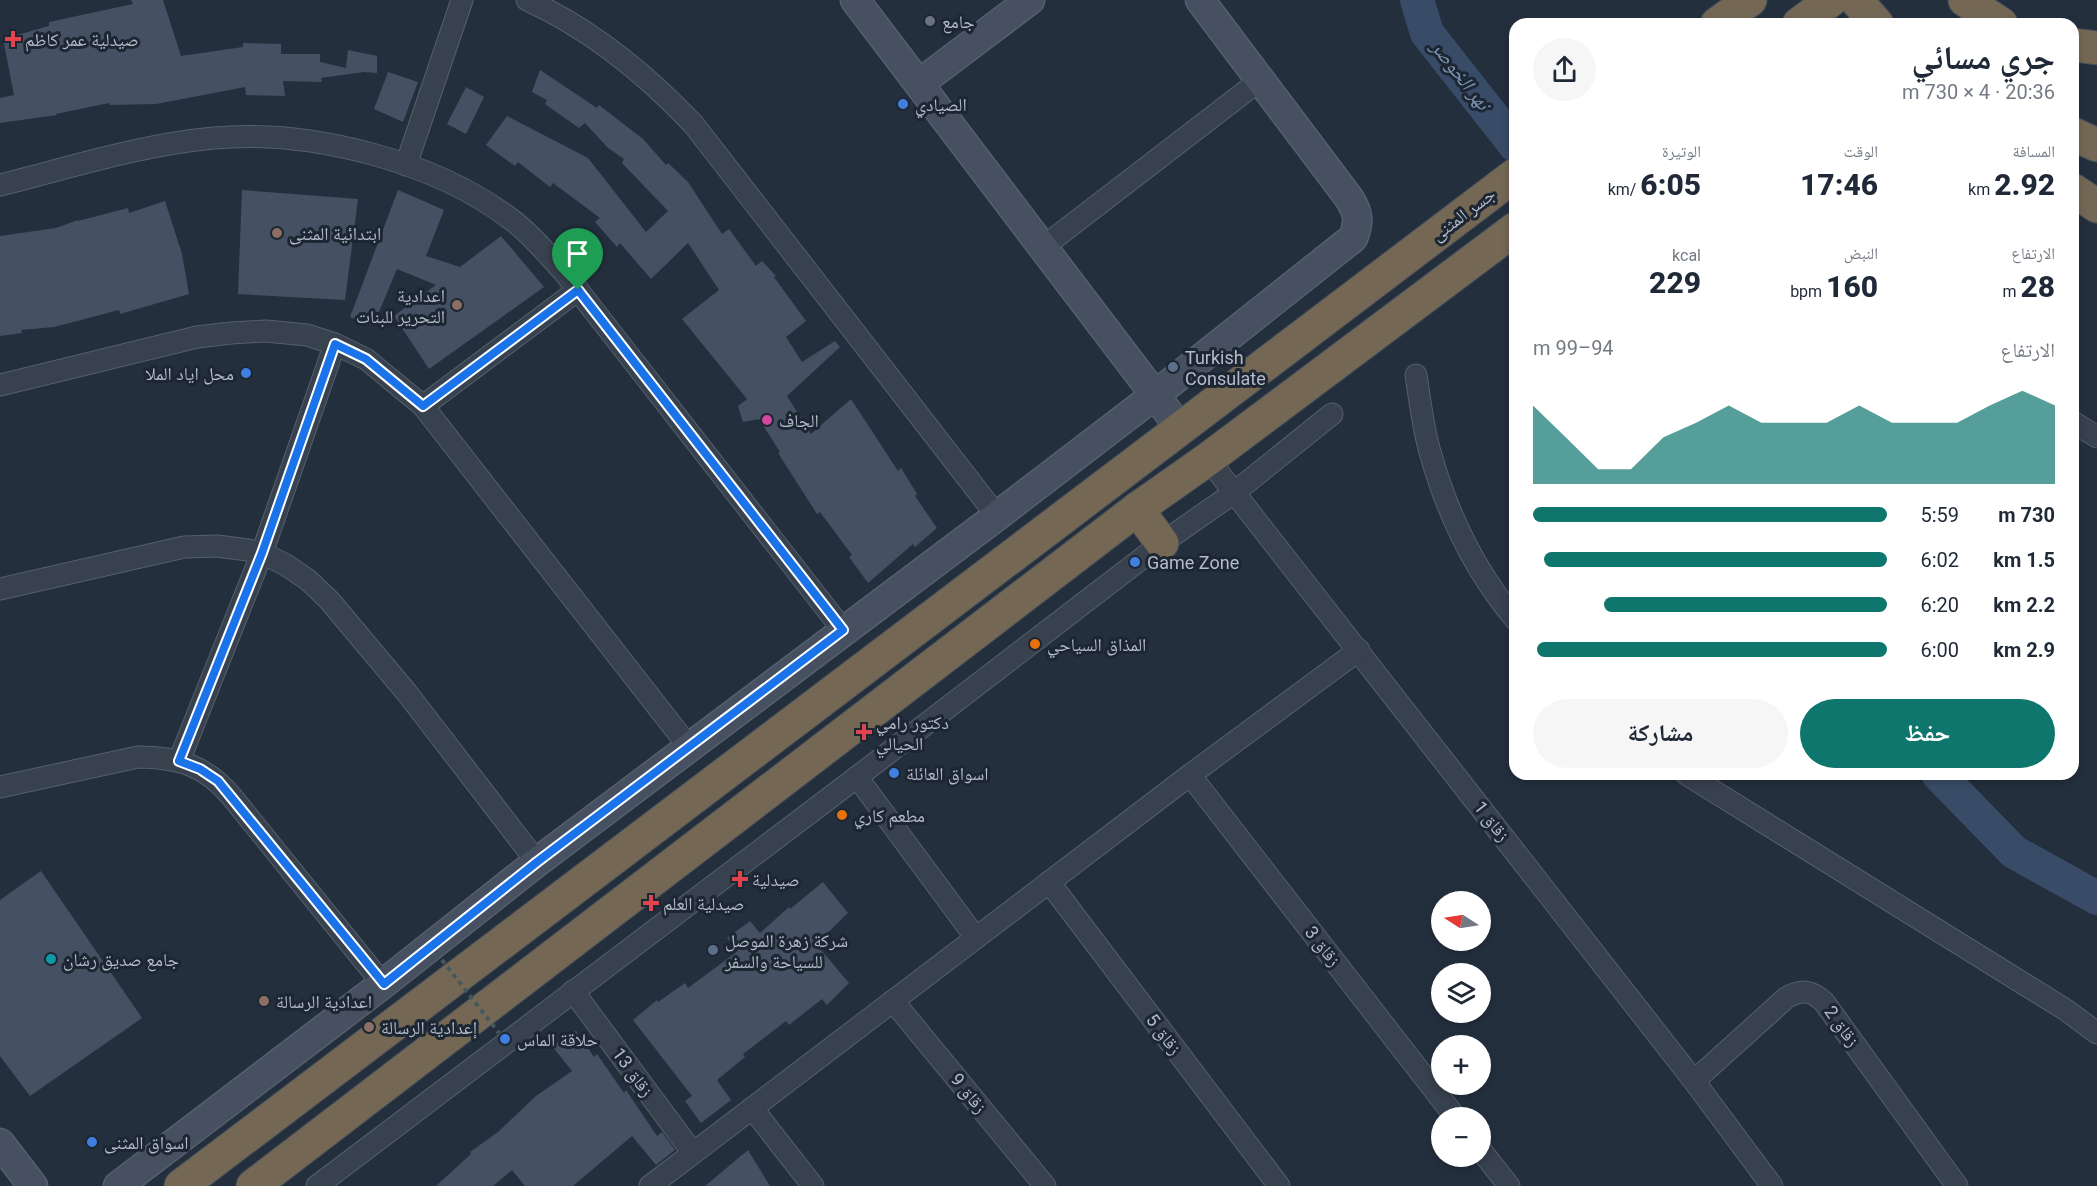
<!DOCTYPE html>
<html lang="ar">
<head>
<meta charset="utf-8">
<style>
	body { margin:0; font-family:Roboto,"Noto Naskh Arabic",sans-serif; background:#f6f6f7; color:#1f2937; direction:rtl; height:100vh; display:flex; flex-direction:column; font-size:22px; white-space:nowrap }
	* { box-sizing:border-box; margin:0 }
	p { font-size:20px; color:#747a83 }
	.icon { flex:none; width:33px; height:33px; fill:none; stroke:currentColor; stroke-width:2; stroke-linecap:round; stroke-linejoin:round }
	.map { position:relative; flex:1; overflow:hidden; direction:ltr }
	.side { position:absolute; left:1509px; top:18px; width:570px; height:762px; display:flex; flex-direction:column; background:#fff; border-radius:18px; box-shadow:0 3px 9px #0003; direction:rtl }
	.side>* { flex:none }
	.needle { width:39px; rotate:282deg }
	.fabs { position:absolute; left:1431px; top:891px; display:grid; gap:12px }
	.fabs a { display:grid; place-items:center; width:60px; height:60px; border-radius:50%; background:#fff; box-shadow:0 3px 9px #0003; font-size:30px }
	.pin { position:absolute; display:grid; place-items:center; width:51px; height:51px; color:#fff; margin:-62px -26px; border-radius:50% 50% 50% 0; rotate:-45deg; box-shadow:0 0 6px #0007 }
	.pin .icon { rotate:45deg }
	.round { display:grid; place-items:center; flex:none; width:63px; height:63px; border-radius:32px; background:#f6f6f7 }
	.overview { display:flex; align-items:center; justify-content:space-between; height:102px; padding:0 24px }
	h1 { font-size:33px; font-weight:800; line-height:45px }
	.stats { display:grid; grid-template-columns:repeat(3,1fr); gap:9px; height:102px; padding:6px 24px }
	.stats div { display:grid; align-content:center }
	.stats b { font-size:30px; font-weight:800 }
	.stats small { font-size:16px; font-weight:400 }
	.stats p { font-size:16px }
	.chart { height:168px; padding:12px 24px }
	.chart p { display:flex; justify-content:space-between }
	.chart svg { width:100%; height:108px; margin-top:6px; fill:#0f766e; opacity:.7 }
	.primary-button { display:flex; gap:12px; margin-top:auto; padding:12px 24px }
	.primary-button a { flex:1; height:69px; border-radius:36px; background:#0f766e; color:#fff; font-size:24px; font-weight:800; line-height:69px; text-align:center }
	.primary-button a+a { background:#f6f6f7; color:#1f2937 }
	ul { padding:0 24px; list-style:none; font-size:20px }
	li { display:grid; grid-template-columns:96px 72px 1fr; align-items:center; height:45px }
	li i { height:15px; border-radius:8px; background:#0f766e }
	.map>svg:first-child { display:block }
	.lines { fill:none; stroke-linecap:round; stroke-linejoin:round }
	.river { stroke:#394c67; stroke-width:34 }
	.building { fill:#455162 }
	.street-casing { stroke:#565f6c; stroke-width:23 }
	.secondary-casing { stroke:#565f6c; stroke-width:31 }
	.highway-casing { stroke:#434c59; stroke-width:35 }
	.street { stroke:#38414e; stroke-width:21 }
	.secondary { stroke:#465061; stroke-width:28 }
	.highway { stroke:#746855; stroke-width:33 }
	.path-bridge { stroke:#44595c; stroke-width:4; stroke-dasharray:4.5 4.5; stroke-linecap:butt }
	.route-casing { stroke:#fff; stroke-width:12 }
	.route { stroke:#1a73e8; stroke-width:8 }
	.worship-dot { fill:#6b7280; stroke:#1d2633; stroke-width:2 }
	.health-dot { fill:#e0444e; stroke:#1d2633; stroke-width:2 }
	.shop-dot { fill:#3f7fe0; stroke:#1d2633; stroke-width:2 }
	.education-dot { fill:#8d6e63; stroke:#1d2633; stroke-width:2 }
	.service-dot { fill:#5c6f8a; stroke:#1d2633; stroke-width:2 }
	.hotel-dot { fill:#d1479c; stroke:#1d2633; stroke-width:2 }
	.food-dot { fill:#e8710a; stroke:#1d2633; stroke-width:2 }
	.culture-dot { fill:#0f9aa8; stroke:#1d2633; stroke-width:2 }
	.labels { text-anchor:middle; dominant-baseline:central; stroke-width:6; stroke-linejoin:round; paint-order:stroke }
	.poi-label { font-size:18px; fill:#b4bcc9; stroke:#1d2633; text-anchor:start }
	.street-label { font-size:18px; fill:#b4bcc9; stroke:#1d2633 }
	.water-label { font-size:20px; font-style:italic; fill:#7c92b1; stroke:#1d2633 }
</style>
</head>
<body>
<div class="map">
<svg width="2097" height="1186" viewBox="0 0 2097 1186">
	<rect width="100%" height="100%" fill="#242f3e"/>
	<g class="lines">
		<g class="river">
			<path d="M1417,0l10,33 88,112"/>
			<path d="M1938,774l76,78 83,46"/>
		</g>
	</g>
	<g class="building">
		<path d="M131,0h32l18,56 62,-9v-4l38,1v10h39v8l26,6 2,-18 29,6v17l-13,-1 -43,6 1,4 -39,-1 2,15 -39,-1 -1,-8 -89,17 -46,1 -1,-2 -53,11 1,1 -57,8v-25l14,-3 -11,-56 46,-13v-4l84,-18z"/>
		<path d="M540,70l57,38 2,-3 44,34 23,26 2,-2 20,19 34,52 7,-5 27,37 6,-5 14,15 -2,1 32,44 -20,16 16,25 33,-21 5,6 -53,49 24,38 40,-35 47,72 3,-3 16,26 -2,2 22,32 -22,19 -2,-3 -45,39 -19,-26 3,-2 -32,-43 -3,2 -39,-61 2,-1 -21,-33 -16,3 -5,-16 9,-7 -65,-80 37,-29 -31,-47 -37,36 -31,-36 -3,4 -22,-25 5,-4 -47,-35 -3,4 -32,-25 -3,4 -29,-21 21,-29 81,42 58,74 22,-21 -46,-48 2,-4 -16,-11 -23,-25 -6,5 -34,-24 2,-4 -15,-8z"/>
		<path d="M388,72l30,10 -15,40 -29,-13z"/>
		<path d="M466,87l18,10 -18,37 -19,-10z"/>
		<path d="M242,190l116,9 -13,101 -107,-6z"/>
		<path d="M398,190l46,20 -18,46 34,11 41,-31 43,51 -115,82 -35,-53 42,-31 -39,-16 -24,57 -23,-9z"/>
		<path d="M165,201l17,53 7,40 -69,20 -1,-4 -65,17 -33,3 1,3 -22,3v-100l56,-8 22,-8v1l50,-13 1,5z"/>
		<path d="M41,871l101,147 -112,78 -30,-40v-156z"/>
		<path d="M823,882l25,31 -32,31 33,39 -22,22 -5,-6 -33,26 -3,-4 -43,33 2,3 -28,23 14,20 -30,23 -16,-22 7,-5 -59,-76 24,-20 1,2 27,-19 3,5 50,-37 -11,-13 23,-17 10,12 29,-26 1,2z"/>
		<path d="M576,1031l18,26 3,-3 27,39 2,-3 31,46 5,-4 13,18 -19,15 -24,-29 -59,50h-48l-13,-16 -19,16h-57l35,-32 -1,-2 28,-20 38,-36 36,-25 -20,-25z"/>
		<path d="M748,1150l22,36h-65z"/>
	</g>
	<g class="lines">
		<defs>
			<g id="street">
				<path d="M527,0c64,29 119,74 167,125l303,391"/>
				<path d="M406,165l56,-165"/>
				<path d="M0,185c68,-17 144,-41 214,-47 96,-9 221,23 298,82 19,14 35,34 51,51l280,359"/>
				<path d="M1043,247l216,-166"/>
				<path d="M1416,375c4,26 7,53 14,77 17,61 45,119 85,167"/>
				<path d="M0,385l197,-48 34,-4 35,-2 41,4 28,9 31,15 57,47 266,341"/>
				<path d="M423,406l155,-116"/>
				<path d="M2073,422l24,15"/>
				<path d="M1208,459l486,622 78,105"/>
				<path d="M0,589l184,-42 33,-1 31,4 14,3 24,12 22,15 21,20 78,93 130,169"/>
				<path d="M179,761l83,-208 73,-209"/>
				<path d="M1686,774l380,236 31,23"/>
				<path d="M1190,775l266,343"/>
				<path d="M857,777l119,161"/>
				<path d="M0,787l138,-30c41,0 68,9 94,40l151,187"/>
				<path d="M1049,882l230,304"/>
				<path d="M573,991l120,162"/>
				<path d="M893,1001l152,185"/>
				<path d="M1694,1081l92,-83c15,-9 25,-8 38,4l133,184"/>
				<path d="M752,1108l61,78"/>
				<path d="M1480,1149l29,37"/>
				<path d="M317,1186l540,-409 305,-234 73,-51 97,-78"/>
				<path d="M650,1186l540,-411 169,-125"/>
			</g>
			<g id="secondary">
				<path d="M855,0l325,428"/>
				<path d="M920,83l110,-83"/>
				<path d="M0,1143l33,43"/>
				<path d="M118,1186l265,-202 154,-122 460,-346 158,-121 198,-157c7,-17 5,-26 -4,-40l-149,-198"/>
			</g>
			<g id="highway">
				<path d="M1856,0l21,24"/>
				<path d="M1965,0l36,24"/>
				<path d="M1717,24l33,-24"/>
				<path d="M1799,24l32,-24"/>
				<path d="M2073,45l24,3"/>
				<path d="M2073,134l24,11"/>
				<path d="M2073,190l24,16"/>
				<path d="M1137,509l25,34"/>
				<path d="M181,1186l1334,-1011"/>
				<path d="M253,1186l884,-677 71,-50 307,-230"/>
			</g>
		</defs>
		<use href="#street" class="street-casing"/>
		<use href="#secondary" class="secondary-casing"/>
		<use href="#highway" class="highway-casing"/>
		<use href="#street" class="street"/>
		<use href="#secondary" class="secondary"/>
		<use href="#highway" class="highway"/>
		<path class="path-bridge" d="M442,960l57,73"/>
	</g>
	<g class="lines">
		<defs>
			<path id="route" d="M578,290l265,340 -306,232 -153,122 -166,-203 -18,-12 -21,-8 83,-208 73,-209 31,15 57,47z"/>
		</defs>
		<use href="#route" class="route-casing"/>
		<use href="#route" class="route"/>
	</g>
	<circle class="worship-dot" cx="930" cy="21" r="6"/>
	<g class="health-dot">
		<path d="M10 30h6v6h6v6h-6v6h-6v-6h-6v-6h6z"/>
		<path d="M861 723h6v6h6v6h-6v6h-6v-6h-6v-6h6z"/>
		<path d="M737 870h6v6h6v6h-6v6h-6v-6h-6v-6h6z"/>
		<path d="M648 894h6v6h6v6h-6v6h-6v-6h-6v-6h6z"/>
	</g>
	<g class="shop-dot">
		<circle cx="903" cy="104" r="6"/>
		<circle cx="246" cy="373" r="6"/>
		<circle cx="1135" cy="562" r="6"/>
		<circle cx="894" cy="773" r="6"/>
		<circle cx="505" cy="1039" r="6"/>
		<circle cx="92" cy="1142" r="6"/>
	</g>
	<g class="education-dot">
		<circle cx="277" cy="233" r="6"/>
		<circle cx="457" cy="305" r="6"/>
		<circle cx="264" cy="1001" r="6"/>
		<circle cx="369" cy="1027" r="6"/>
	</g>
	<g class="service-dot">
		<circle cx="1173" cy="367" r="6"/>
		<circle cx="713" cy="950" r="6"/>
	</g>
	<circle class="hotel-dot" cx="767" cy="420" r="6"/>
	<g class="food-dot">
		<circle cx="1035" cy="644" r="6"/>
		<circle cx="842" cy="815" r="6"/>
	</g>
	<circle class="culture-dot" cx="51" cy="959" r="6"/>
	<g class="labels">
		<g class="poi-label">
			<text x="942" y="21">جامع</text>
			<text x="25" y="39">صيدلية عمر كاظم</text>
			<text x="915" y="104">الصيادي</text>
			<text x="289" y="233">ابتدائية المثنى</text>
			<text x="445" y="295" text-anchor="end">اعدادية<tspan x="445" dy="21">التحرير للبنات</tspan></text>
			<text x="1185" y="357">Turkish<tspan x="1185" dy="21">Consulate</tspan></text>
			<text x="234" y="373" text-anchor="end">محل اياد الملا</text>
			<text x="779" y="420">الجاف</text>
			<text x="1147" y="562">Game Zone</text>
			<text x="1047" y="644">المذاق السياحي</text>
			<text x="876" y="722">دكتور رامي<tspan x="876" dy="21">الحيالي</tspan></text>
			<text x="906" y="773">اسواق العائلة</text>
			<text x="854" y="815">مطعم كاري</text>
			<text x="752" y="879">صيدلية</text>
			<text x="663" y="903">صيدلية العلم</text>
			<text x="725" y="940">شركة زهرة الموصل<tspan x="725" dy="21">للسياحة والسفر</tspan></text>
			<text x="63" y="959">جامع صديق رشان</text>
			<text x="276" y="1001">اعدادية الرسالة</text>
			<text x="381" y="1027">إعدادية الرسالة</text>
			<text x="517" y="1039">حلاقة الماس</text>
			<text x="104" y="1142">اسواق المثنى</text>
		</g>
		<g class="street-label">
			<text transform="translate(1463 214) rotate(-37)">جسر المثنى</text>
			<text transform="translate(1492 821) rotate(52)">زقاق 1</text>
			<text transform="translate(1323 946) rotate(52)">زقاق 3</text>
			<text transform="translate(1842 1026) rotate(54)">زقاق 2</text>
			<text transform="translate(1164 1034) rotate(53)">زقاق 5</text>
			<text transform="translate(633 1072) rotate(54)">زقاق 13</text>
			<text transform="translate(969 1093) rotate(51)">زقاق 9</text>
		</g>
		<g class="water-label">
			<text transform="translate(1461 75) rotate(52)">نهر الخوصر</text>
		</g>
	</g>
</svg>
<div class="fabs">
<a><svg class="needle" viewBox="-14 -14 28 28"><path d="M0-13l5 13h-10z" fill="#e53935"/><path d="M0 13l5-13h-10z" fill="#747a83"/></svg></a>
<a><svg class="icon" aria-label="layers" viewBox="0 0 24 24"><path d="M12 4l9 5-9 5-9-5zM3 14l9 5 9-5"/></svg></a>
<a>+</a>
<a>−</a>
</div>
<div class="pin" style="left:578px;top:290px;background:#1e9e55"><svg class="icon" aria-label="arrive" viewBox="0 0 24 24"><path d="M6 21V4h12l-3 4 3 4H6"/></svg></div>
<section class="side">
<div class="overview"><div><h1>جري مسائي</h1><p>20:36 · 4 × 730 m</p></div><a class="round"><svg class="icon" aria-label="share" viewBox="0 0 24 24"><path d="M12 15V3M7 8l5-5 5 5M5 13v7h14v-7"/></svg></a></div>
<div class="stats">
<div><p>المسافة</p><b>2.92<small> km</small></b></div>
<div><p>الوقت</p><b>17:46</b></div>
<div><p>الوتيرة</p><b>6:05<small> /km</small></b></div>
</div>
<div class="stats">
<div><p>الارتفاع</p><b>28<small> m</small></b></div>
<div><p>النبض</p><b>160<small> bpm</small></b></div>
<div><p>kcal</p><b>229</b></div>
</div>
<div class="chart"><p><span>الارتفاع</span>94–99 m</p>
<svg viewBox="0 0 160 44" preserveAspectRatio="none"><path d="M0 44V12L10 25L20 38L30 38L40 25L50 19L60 12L70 19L80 19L90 19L100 12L110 19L120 19L130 19L140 12L150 6L160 12V44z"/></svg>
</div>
<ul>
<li><b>730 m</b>5:59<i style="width:100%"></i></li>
<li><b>1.5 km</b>6:02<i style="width:97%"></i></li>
<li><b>2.2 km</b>6:20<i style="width:80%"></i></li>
<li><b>2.9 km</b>6:00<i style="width:99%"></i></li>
</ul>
<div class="primary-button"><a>حفظ</a><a>مشاركة</a></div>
</section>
</div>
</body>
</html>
